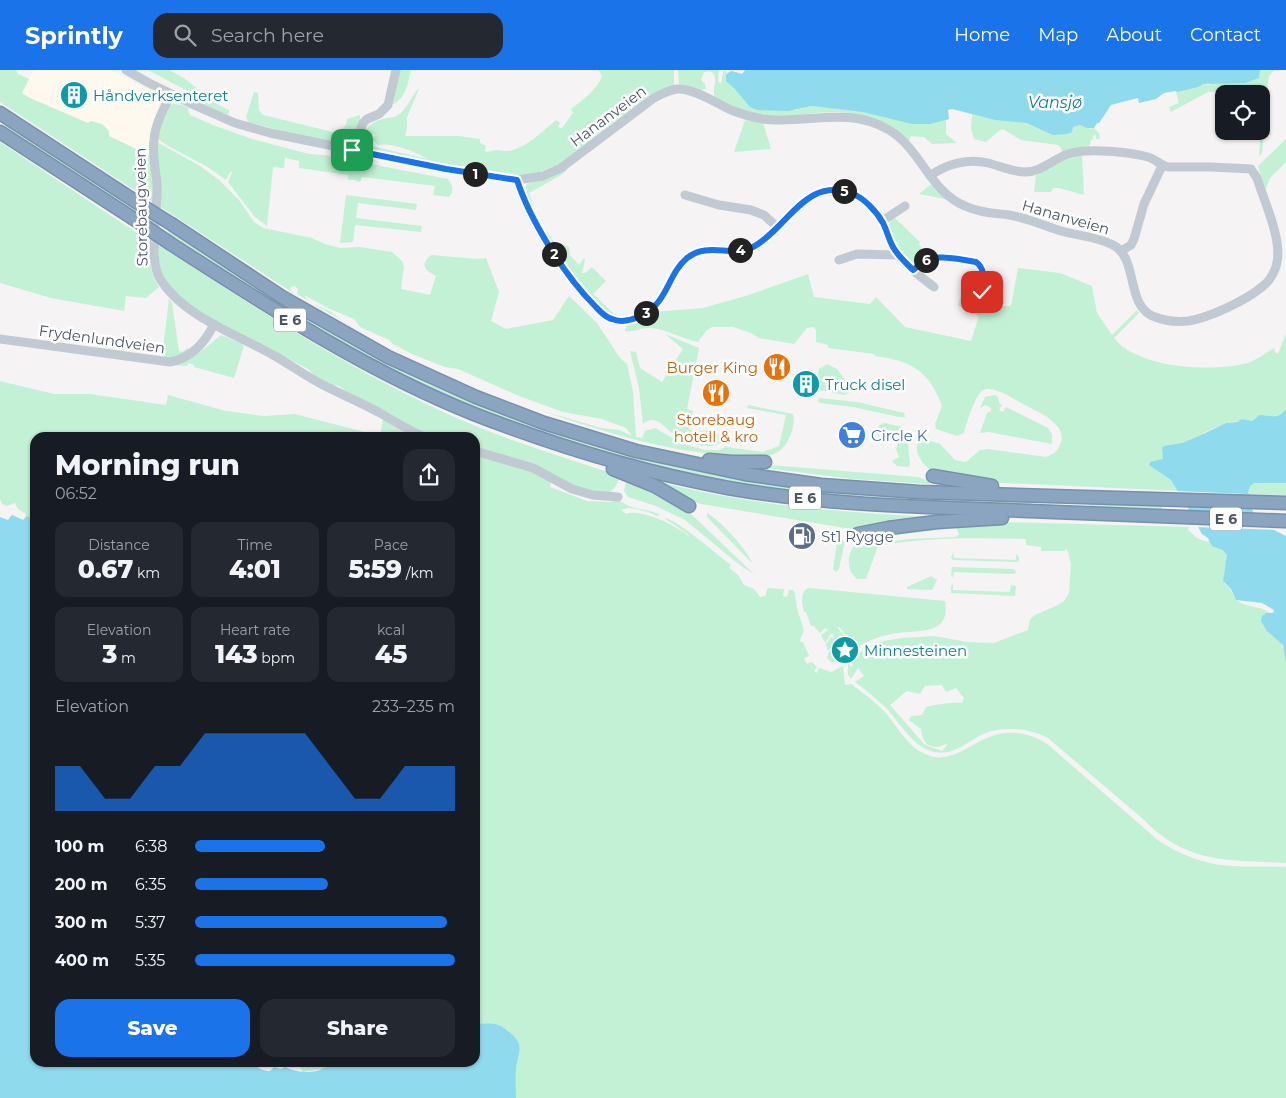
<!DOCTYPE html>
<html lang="en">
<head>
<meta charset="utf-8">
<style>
	body { margin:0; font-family:Montserrat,sans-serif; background:#242831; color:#f1f3f6; height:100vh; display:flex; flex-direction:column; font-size:19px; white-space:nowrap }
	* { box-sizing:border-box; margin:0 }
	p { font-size:16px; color:#9ea1a6 }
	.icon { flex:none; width:28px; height:28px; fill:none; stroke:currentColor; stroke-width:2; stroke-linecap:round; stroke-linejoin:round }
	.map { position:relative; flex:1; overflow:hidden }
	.details { position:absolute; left:30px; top:362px; width:450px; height:635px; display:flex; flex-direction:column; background:#171b24; border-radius:15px; box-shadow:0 1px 4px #0004 }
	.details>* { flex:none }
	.controls { position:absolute; left:1215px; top:15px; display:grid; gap:10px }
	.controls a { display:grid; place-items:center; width:55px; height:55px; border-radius:10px; background:#171b24; box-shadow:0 1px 4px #0004; font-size:25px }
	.pin { position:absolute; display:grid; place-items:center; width:42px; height:42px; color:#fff; margin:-21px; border-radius:10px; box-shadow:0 2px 8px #0006 }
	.km { position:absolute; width:25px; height:25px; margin:-12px; border-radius:50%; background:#222; color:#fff; font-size:14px; line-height:25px; text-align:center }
	.round { display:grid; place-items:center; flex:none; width:52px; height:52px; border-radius:15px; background:#242831 }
	.head { display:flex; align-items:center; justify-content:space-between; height:85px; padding:0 25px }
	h1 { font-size:28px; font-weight:800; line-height:38px }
	.figures { display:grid; grid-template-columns:repeat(3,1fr); gap:8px; height:85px; padding:5px 25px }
	.figures div { display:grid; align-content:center; border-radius:12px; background:#242831; text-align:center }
	.figures b { font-size:25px; font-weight:800 }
	.figures small { font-size:14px; font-weight:400 }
	.figures p { font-size:14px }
	.chart { height:140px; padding:10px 25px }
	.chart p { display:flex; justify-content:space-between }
	.chart svg { width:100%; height:90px; margin-top:5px; fill:#1a73e8; opacity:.7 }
	.cta { display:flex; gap:10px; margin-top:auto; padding:10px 25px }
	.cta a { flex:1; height:58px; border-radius:15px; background:#1a73e8; color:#fff; font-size:20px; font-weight:800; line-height:58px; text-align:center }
	.cta a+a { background:#242831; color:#f1f3f6 }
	ul { padding:0 25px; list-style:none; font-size:16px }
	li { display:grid; grid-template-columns:80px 60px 1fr; align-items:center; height:38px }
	li i { height:12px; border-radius:6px; background:#1a73e8 }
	header { display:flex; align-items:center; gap:30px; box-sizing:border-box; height:70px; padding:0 25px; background:#1a73e8; color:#fff }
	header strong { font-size:24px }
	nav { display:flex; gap:28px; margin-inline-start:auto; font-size:18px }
	.search { width:350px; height:45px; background:#242831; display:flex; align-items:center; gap:12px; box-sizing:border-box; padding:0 18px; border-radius:15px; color:#9ea1a6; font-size:19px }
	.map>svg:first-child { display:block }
	.commercial { fill:#fdf9ef }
	.green { fill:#c3f1d5; fill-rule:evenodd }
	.water { fill:#90daee }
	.pier { fill:#f5f3f3 }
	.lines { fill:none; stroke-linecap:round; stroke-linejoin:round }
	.highway-casing { stroke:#7690ad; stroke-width:15 }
	.minor { stroke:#c1cad2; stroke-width:9 }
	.highway { stroke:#8ba5c1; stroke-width:12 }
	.highway-bridge-casing { stroke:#7690ad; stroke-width:15; stroke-linecap:butt }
	.highway-bridge { stroke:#8ba5c1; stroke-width:12 }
	.route-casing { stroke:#fff; stroke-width:10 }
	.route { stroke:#1a73e8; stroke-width:6 }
	.labels { text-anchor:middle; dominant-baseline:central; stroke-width:5; stroke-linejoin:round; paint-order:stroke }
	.shield { fill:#fff; stroke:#808990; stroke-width:1 }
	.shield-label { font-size:14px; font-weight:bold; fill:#4a5661 }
	.culture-label { font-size:15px; fill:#0d838f; stroke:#fff; text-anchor:start }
	.street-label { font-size:15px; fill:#4a5661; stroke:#fff }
	.food-label { font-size:15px; fill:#c56008; stroke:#fff; text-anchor:end }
	.shop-label { font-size:15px; fill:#366cbe; stroke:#fff; text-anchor:start }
	.service-label { font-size:15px; fill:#4e5e75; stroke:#fff; text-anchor:start }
	.water-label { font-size:16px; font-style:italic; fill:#0c7c9b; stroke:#fff }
</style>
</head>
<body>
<header>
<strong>Sprintly</strong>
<div class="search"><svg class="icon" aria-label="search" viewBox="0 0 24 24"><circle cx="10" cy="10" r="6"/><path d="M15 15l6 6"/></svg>Search here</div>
<nav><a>Home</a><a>Map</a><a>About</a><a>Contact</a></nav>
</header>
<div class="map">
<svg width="1286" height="1028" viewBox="0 0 1286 1028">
	<rect width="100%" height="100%" fill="#f5f3f3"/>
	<path class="commercial" d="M34,0h77l44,24 4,8 -10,42v11l-40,-19 -18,-15 -3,2 -58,-25 -9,-5z"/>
	<g class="green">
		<path d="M0,0h16l2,4 11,5 -7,14 8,5 58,25 3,-2 11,3 7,7v5l42,20 3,47 -154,-101z"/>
		<path d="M148,0c6,0 14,0 20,0 23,8 38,31 61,40v3l-2,2 -30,-13v-4l-2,-3z"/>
		<path d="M400,0h11c-3,13 -5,27 -17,34l-1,-1z"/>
		<path d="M599,0h75v15l-15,5 -99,74 -28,11 -16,1 -55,-8 -97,-20 -4,-5c2,-14 14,-23 27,-25 5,-1 7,0 11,-3 9,-6 13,-18 20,-26h1l-12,28v11l-2,8h53l22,3v4l6,3 -1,5 3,1c10,-4 11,-1 20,-1 17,-2 35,-20 48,-31l4,3 -2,4 4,1 11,-15 -2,-4c12,-9 24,-18 31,-32zM375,64l-3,6 6,5c13,-3 38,7 50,14l-65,-15 2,-7z"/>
		<path d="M678,0h41l-1,12 3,1 3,-13 3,3 6,-2 9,3 53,36 17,-4 137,12 -3,3v13l11,9 -25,1 -8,-7 -13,-1 -2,5c-24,-25 -60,-31 -93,-28 -17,2 -33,4 -50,2 -11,-1 -22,-4 -33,-9 -5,-2 -13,-4 -17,-8 -6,-6 3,-16 -3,-25l-3,-2 -6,1 -3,8 4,4 1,5 -6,1 -21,-5z"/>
		<path d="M1214,0h60l-5,6 -2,14 -5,63 -3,3 4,-56 -2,-11 -53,3 -37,20 -2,-5 10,-4 -3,-11 23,-5 4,-3 7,1z"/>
		<path d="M254,22l4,1 1,17 4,5 74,18 9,-8 1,-6 13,-4c1,14 -13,26 -26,27l-49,-10 -37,-10 -2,-5z"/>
		<path d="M173,34l9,1 7,3 -1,3 2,4 23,10 39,14 57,15 15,1 124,24c5,7 6,12 1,18l-16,-2 2,-9 -73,-9 -2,5 -4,-1v-1h-8v-5l-49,-7v-7l-14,-3 -1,10 -11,-1 -6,59 -12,-9 -27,-35 5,-12 -4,4 -3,6 -20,-14 -38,-20 -10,-7 3,-17 9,-17z"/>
		<path d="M1107,37l1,3 -9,13h-2l-3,5 5,5 1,6h-4v-4l-3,1v3l-2,1 -2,7 -27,6 -1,-5 -3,-3 -37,-5 -18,-11 -4,2 -13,11 -12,-3 -3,-11 1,-14 23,6 24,1 21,8 40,-4 11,4z"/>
		<path d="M745,50l18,3 8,26 -37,3z"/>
		<path d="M6,53l147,96 -1,5 -148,-96z"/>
		<path d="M1286,69v23l-16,16 -5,13 -7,-25z"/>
		<path d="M0,72l146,97 3,3c1,17 0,31 10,45l-13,11 -20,-2 -2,15 -73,-13 -51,-15z"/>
		<path d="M157,72l43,24 19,14 20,20 15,22 9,6 49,10 13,6 15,4 20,-1 32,5 10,9 2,5 -3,23 29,6 6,-19c-12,-6 -16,-11 -5,-21l47,4 8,-1 13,34 -8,29 15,8 47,-9 16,-24 28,27 23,35 7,6 6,28 3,45 6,1 3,-7 10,-3 28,16 22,6h13l8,-3 37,5 16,-6 7,-31 -39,-7 1,-3 45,9c2,7 0,15 -3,22 -3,7 -7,14 -14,17 -12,6 -26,4 -38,3 -67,-3 -135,-24 -198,-46l61,18 18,2 11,5 1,-1 -5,-6 -24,-9 -39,-7 -44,-16 -61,-27 -13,-2 -33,-13 -19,-10 -4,-4 -29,-13 -6,-8 -26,-11 -24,-13 2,3 4,4 21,10 11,9 19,11 -64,-38 1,-5 -3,-3 -4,1 -1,2 5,5 -136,-88z"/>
		<path d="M1082,84l2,41 -25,-7h-6l-2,4h-17l2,-17 15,-7 13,-10z"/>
		<path d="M567,98v2l-4,4 -34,19 6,17 -8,-16 -1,-9 3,-2 18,-4z"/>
		<path d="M930,115h2l18,15 -31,-6z"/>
		<path d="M346,125l71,9 -1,6 -58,-7 -2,15 66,8 -1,6 -66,-7 -2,17 -13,1z"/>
		<path d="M895,148l25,24 -1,2c4,6 4,13 -2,18h-8c-8,-8 -32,-36 -14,-44z"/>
		<path d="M168,161l6,3c63,43 128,84 196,120 134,71 282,115 432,135 76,10 153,10 229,12v5c-96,-4 -191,-5 -286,-21 -129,-21 -264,-65 -379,-128 -68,-37 -132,-80 -197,-122z"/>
		<path d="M546,161c6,6 8,12 13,18l3,-2 -2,-4 9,4 1,8 9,10 5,-7 1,2 -3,13h3l7,-6 14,14 -13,13 21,20 13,4c-5,0 -12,0 -16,-2 -15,-9 -62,-69 -65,-85z"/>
		<path d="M157,174c95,61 191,126 295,172 54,24 111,41 168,60 -6,16 -9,19 -27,17l-118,-45v-10l-36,-1 -14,-3 -74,-39 -12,-9 -8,-1 -17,-10 -6,-6c-37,-20 -129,-59 -148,-94 -4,-8 -2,-22 -3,-31z"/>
		<path d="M1018,198l42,5 32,13 5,27 15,22 25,-25 2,3 -25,25c23,30 95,34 129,26 11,-2 22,-11 31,-16l1,4 3,2 8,-21v76l-2,4c-10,6 -23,0 -32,8l-8,-1 -18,3 -23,10 -22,58 -199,-9 -50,-11c-10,-6 -21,-22 -12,-34l20,7 15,16 11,2 14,-12 8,-1 58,8c7,-3 11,-5 14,-12 9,-21 -21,-32 -35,-40 -9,-4 -18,-12 -28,-14 -4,-2 -11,-3 -15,0 -7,5 -16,33 -18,42l-7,3 -21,-7 -1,-5 7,-18c-13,-36 -31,-45 -67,-50l-1,-2 -46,-6v-3l-12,-3v-12l-3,-3 -6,1 -13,16 -35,-6 -8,-5 -18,-6h-21l-6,4 -8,11c-17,-3 -32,-14 -50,-14 -8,0 -16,5 -23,3l1,-6 28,-13 49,-4 46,-13 59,-21 6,23 56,7 6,-7 29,30 66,14 8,-25 -21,-11 3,-9 22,11 28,-1z"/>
		<path d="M169,228l3,5 7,48 3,1 6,-4 1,3 -16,7 -11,-1z"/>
		<path d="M665,264l34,14 -12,61 6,2 -4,18 7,4c12,-6 20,-2 27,8 -12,11 -35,2 -47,-5 -10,-6 -20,-24 -33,-12l-4,-36 -9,-37 6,1 4,16 22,14 21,-33z"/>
		<path d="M221,265l19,8 4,3 -10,32 -40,-11v-2l-5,-2 -2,3 -14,-1c19,-5 33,-17 48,-30z"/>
		<path d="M827,294l10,5 14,19 -2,5 -5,2 -29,-6 4,-20z"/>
		<path d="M0,311l54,13h36l76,11 2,-10 58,16 38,5 31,-2 85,22 3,-17 33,18 -381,1v175l-27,-93 4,-5 11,5 3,-3 -1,-4 -7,-4 -3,-6 -8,3 -5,-2 -2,-5z"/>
		<path d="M995,325l3,2 1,6 3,2 -3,5 4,2 3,-5 42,21 4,6v10l-63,-12 -9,1 7,-20 4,-2v-3l-5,-3 -6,3 5,-11z"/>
		<path d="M819,328l38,4 47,11 1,4h-6l-46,-10 -33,-4 -2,-2z"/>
		<path d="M885,353l17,4 5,6 3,31 -1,3 -12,-1 -5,-5 7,-4 -3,-8 2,-6 -6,-10 -8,-5 -1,3 2,1 -7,5 -1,-8 3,-4z"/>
		<path d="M1286,380v45l-38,-1 -4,-18z"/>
		<path d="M475,383l42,12 32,15 2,3 -1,4 37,14 24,1 3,-3c7,1 11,6 18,8 10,3 19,3 28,8l-2,1c-11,-4 -26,-11 -37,-6l5,4c16,-6 50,12 63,22l-1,-2 -24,-16c10,-1 55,38 67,47l-2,3 9,7 6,10 10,4 6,8 5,-1 3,-8 16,1 -1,7 4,1 2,-7h4l2,4 2,15 7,21 -4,10 1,2h2l6,14 -5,2 3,6 5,-2 5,5 -3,4 3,2 2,-5 12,4 12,-6 2,19 6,-1c11,8 23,17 33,27 12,13 22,34 39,42 25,13 42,-6 64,-15 19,-9 41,-6 59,5l113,98c21,14 48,24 73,25 18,1 36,0 54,1v231h-878l67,-36z"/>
		<path d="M769,395l149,12 13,5 -2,2 -77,-5 -94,-12z"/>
		<path d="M627,408l44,22 20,14 63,60 -13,-8 -56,-46 -29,-14 -28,-9 -4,-6z"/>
		<path d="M655,411c92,24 187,32 282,36l-86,12 -150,-25 -10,-3z"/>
		<path d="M1090,433l72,3v3h-2l-70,-2 -1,-3z"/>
		<path d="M707,443c12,6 41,38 45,50l-45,-46z"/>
		<path d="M1003,452l186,5 -1,3 9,8 10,4 2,-2 18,15 -3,28c9,6 8,14 15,19 11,6 22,4 31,11h3l13,45v205c-58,-3 -100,1 -143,-44l-95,-81c-18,-9 -40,-12 -60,-6 -21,8 -36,28 -60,18 -17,-7 -29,-28 -41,-41 -10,-10 -21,-19 -32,-27l9,-6 -6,-8 -7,11 -3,-4v-12l3,4 2,-2 -3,-4 16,-13 17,-7 19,-3 33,-2 32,6 27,1 34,-13 2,-11 5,-4 21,-9 8,-5 5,-8 2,-29 -4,-15 -3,2h-23v-4l-15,-2v-6c-50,-1 -99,-2 -148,7l-12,33h-9c-13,-11 -9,-29 2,-40l76,-13zM956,458l3,6 -3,3 -47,2 -36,5 -3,3 -7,-2v2l-6,1c7,-13 81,-17 99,-20zM942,615l4,7 10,-4 8,10 -2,5c-10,-1 -27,2 -36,4l-4,8 -11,1 -2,4 12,9c1,9 4,18 15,18 5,0 7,-3 12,-3l-6,7c-6,-3 -12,-3 -18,-7l-34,-39 17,-14 13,3 5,-8z"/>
		<path d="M841,470l4,1 -6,28 -3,3 -3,-3 4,-26z"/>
		<path d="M953,482l1,6 62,2v-6l3,3v4l-3,1 -63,-2 -2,-2z"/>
		<path d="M952,497l61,2 3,2 -1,3 -61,-2 -1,5 -2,-1z"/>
		<path d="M931,506l6,4 -5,10 -25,-1v-2z"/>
		<path d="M953,514v6l57,2 1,-7 5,1 -1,10 -64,-3v-7z"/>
		<path d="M809,518l136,13c6,34 -25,29 -47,32 -15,2 -28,6 -41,15l-18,-21h-2l18,22c-7,7 -14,14 -24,13l-4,-4 2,-6 2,-2 6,5 3,-2 -1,-2 -2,1 -5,-3 5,-7 2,1 2,-2 -3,-2 -10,12 -2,-7 5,-7 2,1 1,-3 -3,-1 -6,9 -4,-8 7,-5 -3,-2 -5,5 -6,-7h-3l-5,-14h-2c-2,-9 -4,-16 2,-23z"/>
		<path d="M291,993h42c-9,7 -18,7 -29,9h-2l-1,-4z"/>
	</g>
	<g class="water">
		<path d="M745,0h515l-1,8 -14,5 -42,1 -4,3 -22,5 -2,-1 -11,2 -8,6 -17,4 -1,-5 -27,7 -12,18h-2l-3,5h-7l-7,-3 -7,2 -1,5 -5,2 -14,1 -27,-12 -31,-3 -43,-11 -4,1 1,9 -19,5h-18l-49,-12 -51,-6 -24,5 -31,-1 -7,-3 -16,-19 -8,-7v-6l5,-4 11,3z"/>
		<path d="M1286,339v74h-32l-4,3 -2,6 5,20 21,18 12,6v128l-3,-19 -16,-14 -6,-10 1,-5 4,-3h7l1,-3 -12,-7 -26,-3 -5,-11 -8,-8c2,-9 2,-17 4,-26l-5,-5 -10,-4 -4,-8 -6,-4 -15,-28 -16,-26 -22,-15 1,-3 13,-3 -1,-11 2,-2 18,-3 17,-7 27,-13 11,-1 5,-3 10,2 8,-6c10,1 20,4 26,-6z"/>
		<path d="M12,445l11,5 4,-4 8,4v542h217c5,6 10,9 18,9l4,-4 7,2 4,-2c10,5 21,6 32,4 5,-1 5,-4 11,-4l5,-4 12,2 8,-3h122v-39c8,2 15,-1 23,2 4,1 7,4 10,6 19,14 9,22 8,39 -1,10 0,19 0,28h-516v-581l8,3z"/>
	</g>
	<g class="pier">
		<path d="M1175,421l73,3 3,13 -67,-1z"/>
		<path d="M1186,440l71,3 22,17 -84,-3z"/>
	</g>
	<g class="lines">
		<defs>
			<g id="highway">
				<path d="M0,43l141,92"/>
				<path d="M0,62l140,91"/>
				<path d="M173,155l109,72 106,60 88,40 68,26 92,28 109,23 76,11 98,7 367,11"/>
				<path d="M171,174c98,63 195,127 303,170 82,32 167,58 254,74 91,16 183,19 276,22 94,4 188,8 282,11"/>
				<path d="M709,390l23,2h33"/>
				<path d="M613,399l42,17 34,20"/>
				<path d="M933,406l59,10"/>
				<path d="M858,464l30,-6 48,-6 66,-4"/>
			</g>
		</defs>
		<use href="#highway" class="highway-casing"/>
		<g class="minor">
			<path d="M126,0l23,13 45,22 41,18 35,10 176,36 71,11 26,-4 18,-8 93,-70c7,-4 15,-8 23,-9 16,-1 39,14 54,21 10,4 21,7 32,9 43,6 84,-14 126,11 32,19 41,62 76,76 15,7 29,7 44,9 20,3 37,12 56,17 16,4 33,5 48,13 26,13 12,62 42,72 10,4 22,5 33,4 21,-3 59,-21 75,-35 7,-5 13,-16 14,-24 5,-23 -13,-61 -20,-84l-6,-9 -40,-2h-43c-8,-2 -13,-8 -20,-10 -18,-5 -59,-9 -77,-4 -16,4 -28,19 -46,19 -12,0 -25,-6 -37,-9 -20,-5 -42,1 -58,13"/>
			<path d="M171,24c-7,14 -16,30 -17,46 -2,15 2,30 3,45 1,25 -9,74 3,94 24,38 76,55 113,76 18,10 34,22 52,31 18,9 37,17 55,27 15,9 30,18 47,25"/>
			<path d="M352,81l11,-28 4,-4 12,-5 9,-9 8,-35"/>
			<path d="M517,110c13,42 46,94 77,125 5,5 10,12 17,14 10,4 21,1 30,-3 27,-13 26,-41 46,-58 21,-17 45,-1 66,-11 32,-17 50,-66 93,-55 15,3 30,17 37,31 5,10 7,22 14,31 10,13 24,23 37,33"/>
			<path d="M685,125l34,10 32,5 13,5 13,12"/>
			<path d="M882,151l23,-15"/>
			<path d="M1121,181l10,-6 3,-6 10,-35 18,-38"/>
			<path d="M839,190l18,-6 41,1"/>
			<path d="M913,200c5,-5 10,-10 17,-12 12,-3 34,2 46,4 10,7 7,19 6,30"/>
			<path d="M0,269l170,23c21,-4 35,-19 44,-38"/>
			<path d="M475,381l58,17 39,21 21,6 25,2"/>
		</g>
		<use href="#highway" class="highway"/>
		<defs>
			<g id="highway-bridge">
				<path d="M141,135l32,20"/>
				<path d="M140,153l31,21"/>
			</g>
		</defs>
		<use href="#highway-bridge" class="highway-bridge-casing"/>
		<use href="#highway-bridge" class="highway-bridge"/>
	</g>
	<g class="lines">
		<defs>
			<path id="route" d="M352,80l94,19 71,11c13,40 47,95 77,125 5,5 10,12 18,14 9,4 20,1 29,-3 27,-13 26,-41 46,-58 21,-17 45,0 66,-11 35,-19 53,-72 100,-53 11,4 24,18 30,29 4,8 6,17 10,24 5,9 13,16 20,23 20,-19 38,-12 63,-8 10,7 7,19 6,30"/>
		</defs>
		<use href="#route" class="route-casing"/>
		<use href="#route" class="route"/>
	</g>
	<defs>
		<symbol id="building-disc" viewBox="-11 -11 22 22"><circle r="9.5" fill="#0f9aa8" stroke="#fff"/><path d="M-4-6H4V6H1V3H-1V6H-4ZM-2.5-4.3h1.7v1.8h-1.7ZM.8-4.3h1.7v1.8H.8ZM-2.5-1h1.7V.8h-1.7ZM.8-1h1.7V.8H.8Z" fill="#fff"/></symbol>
		<symbol id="restaurant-disc" viewBox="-11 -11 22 22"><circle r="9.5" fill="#e8710a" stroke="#fff"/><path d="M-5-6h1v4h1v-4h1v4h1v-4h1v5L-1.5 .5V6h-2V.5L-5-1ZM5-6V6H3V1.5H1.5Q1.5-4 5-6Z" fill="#fff"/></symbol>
		<symbol id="supermarket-disc" viewBox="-11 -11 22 22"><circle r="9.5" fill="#3f7fe0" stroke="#fff"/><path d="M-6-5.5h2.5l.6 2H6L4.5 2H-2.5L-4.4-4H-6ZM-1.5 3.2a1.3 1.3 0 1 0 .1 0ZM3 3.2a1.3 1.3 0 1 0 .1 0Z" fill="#fff"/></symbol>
		<symbol id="fuel-disc" viewBox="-11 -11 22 22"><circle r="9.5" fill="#5c6f8a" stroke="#fff"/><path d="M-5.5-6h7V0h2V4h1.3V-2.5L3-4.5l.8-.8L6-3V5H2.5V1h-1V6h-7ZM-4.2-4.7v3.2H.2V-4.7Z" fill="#fff"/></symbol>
		<symbol id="sight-disc" viewBox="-11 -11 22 22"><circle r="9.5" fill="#0f9aa8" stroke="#fff"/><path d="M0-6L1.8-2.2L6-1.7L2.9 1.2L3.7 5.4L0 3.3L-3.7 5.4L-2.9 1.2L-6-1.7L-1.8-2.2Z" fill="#fff"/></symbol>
	</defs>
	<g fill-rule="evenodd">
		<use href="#building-disc" x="58" y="9" width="32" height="32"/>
		<use href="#restaurant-disc" x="761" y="281" width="32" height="32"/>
		<use href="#building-disc" x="790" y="298" width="32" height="32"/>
		<use href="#restaurant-disc" x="700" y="307" width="32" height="32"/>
		<use href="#supermarket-disc" x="836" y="349" width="32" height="32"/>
		<use href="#fuel-disc" x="786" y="450" width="32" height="32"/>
		<use href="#sight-disc" x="829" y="564" width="32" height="32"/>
	</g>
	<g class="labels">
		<g class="shield">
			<rect x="274" y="238.5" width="32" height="23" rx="4"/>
			<rect x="789" y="416.5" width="32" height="23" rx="4"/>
			<rect x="1210" y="437.5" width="32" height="23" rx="4"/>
		</g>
		<g class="shield-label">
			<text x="290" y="250">E 6</text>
			<text x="805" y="428">E 6</text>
			<text x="1226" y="449">E 6</text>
		</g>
		<g class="culture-label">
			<text x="93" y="25">Håndverksenteret</text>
			<text x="825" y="314">Truck disel</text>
			<text x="864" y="580">Minnesteinen</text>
		</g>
		<g class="street-label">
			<text transform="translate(608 46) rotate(-37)">Hananveien</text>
			<text transform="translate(141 137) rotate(-91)">Storebaugveien</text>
			<text transform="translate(1066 147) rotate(16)">Hananveien</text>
			<text transform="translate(102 269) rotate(8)">Frydenlundveien</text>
		</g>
		<g class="food-label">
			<text x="758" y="297">Burger King</text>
			<text x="716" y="349" text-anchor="middle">Storebaug<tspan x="716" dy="17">hotell &amp; kro</tspan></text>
		</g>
		<g class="shop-label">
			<text x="871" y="365">Circle K</text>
		</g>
		<g class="service-label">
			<text x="821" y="466">St1 Rygge</text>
		</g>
		<g class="water-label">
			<text x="1055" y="32">Vansjø</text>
		</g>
	</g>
</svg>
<div class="controls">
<a><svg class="icon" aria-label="locate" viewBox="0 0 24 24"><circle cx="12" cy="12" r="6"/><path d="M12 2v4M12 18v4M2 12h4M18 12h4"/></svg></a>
</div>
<div class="pin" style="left:352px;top:80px;background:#1e9e55"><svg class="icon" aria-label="arrive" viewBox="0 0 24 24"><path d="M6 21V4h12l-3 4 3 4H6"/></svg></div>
<div class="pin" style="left:982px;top:222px;background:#d93025"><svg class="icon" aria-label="check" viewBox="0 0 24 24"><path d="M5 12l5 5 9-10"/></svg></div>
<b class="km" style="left:475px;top:104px">1</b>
<b class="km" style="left:554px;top:184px">2</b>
<b class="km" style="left:646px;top:243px">3</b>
<b class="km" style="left:740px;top:180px">4</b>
<b class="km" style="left:844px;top:121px">5</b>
<b class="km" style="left:926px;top:190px">6</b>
<section class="details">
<div class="head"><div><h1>Morning run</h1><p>06:52</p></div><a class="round"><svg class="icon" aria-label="share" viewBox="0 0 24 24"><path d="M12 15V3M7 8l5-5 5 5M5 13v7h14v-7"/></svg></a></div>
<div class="figures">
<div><p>Distance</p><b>0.67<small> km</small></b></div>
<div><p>Time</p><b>4:01</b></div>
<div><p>Pace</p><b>5:59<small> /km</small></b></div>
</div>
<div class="figures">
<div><p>Elevation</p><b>3<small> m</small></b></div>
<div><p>Heart rate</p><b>143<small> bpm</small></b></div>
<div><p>kcal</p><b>45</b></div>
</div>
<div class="chart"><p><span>Elevation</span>233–235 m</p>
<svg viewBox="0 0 160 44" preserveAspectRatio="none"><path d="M0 44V22L10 22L20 38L30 38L40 22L50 22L60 6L70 6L80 6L90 6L100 6L110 22L120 38L130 38L140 22L150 22L160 22V44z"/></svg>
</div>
<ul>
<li><b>100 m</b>6:38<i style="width:50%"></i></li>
<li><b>200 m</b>6:35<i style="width:51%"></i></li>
<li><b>300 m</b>5:37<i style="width:97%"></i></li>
<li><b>400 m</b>5:35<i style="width:100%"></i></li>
</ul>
<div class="cta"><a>Save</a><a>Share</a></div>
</section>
</div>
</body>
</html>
